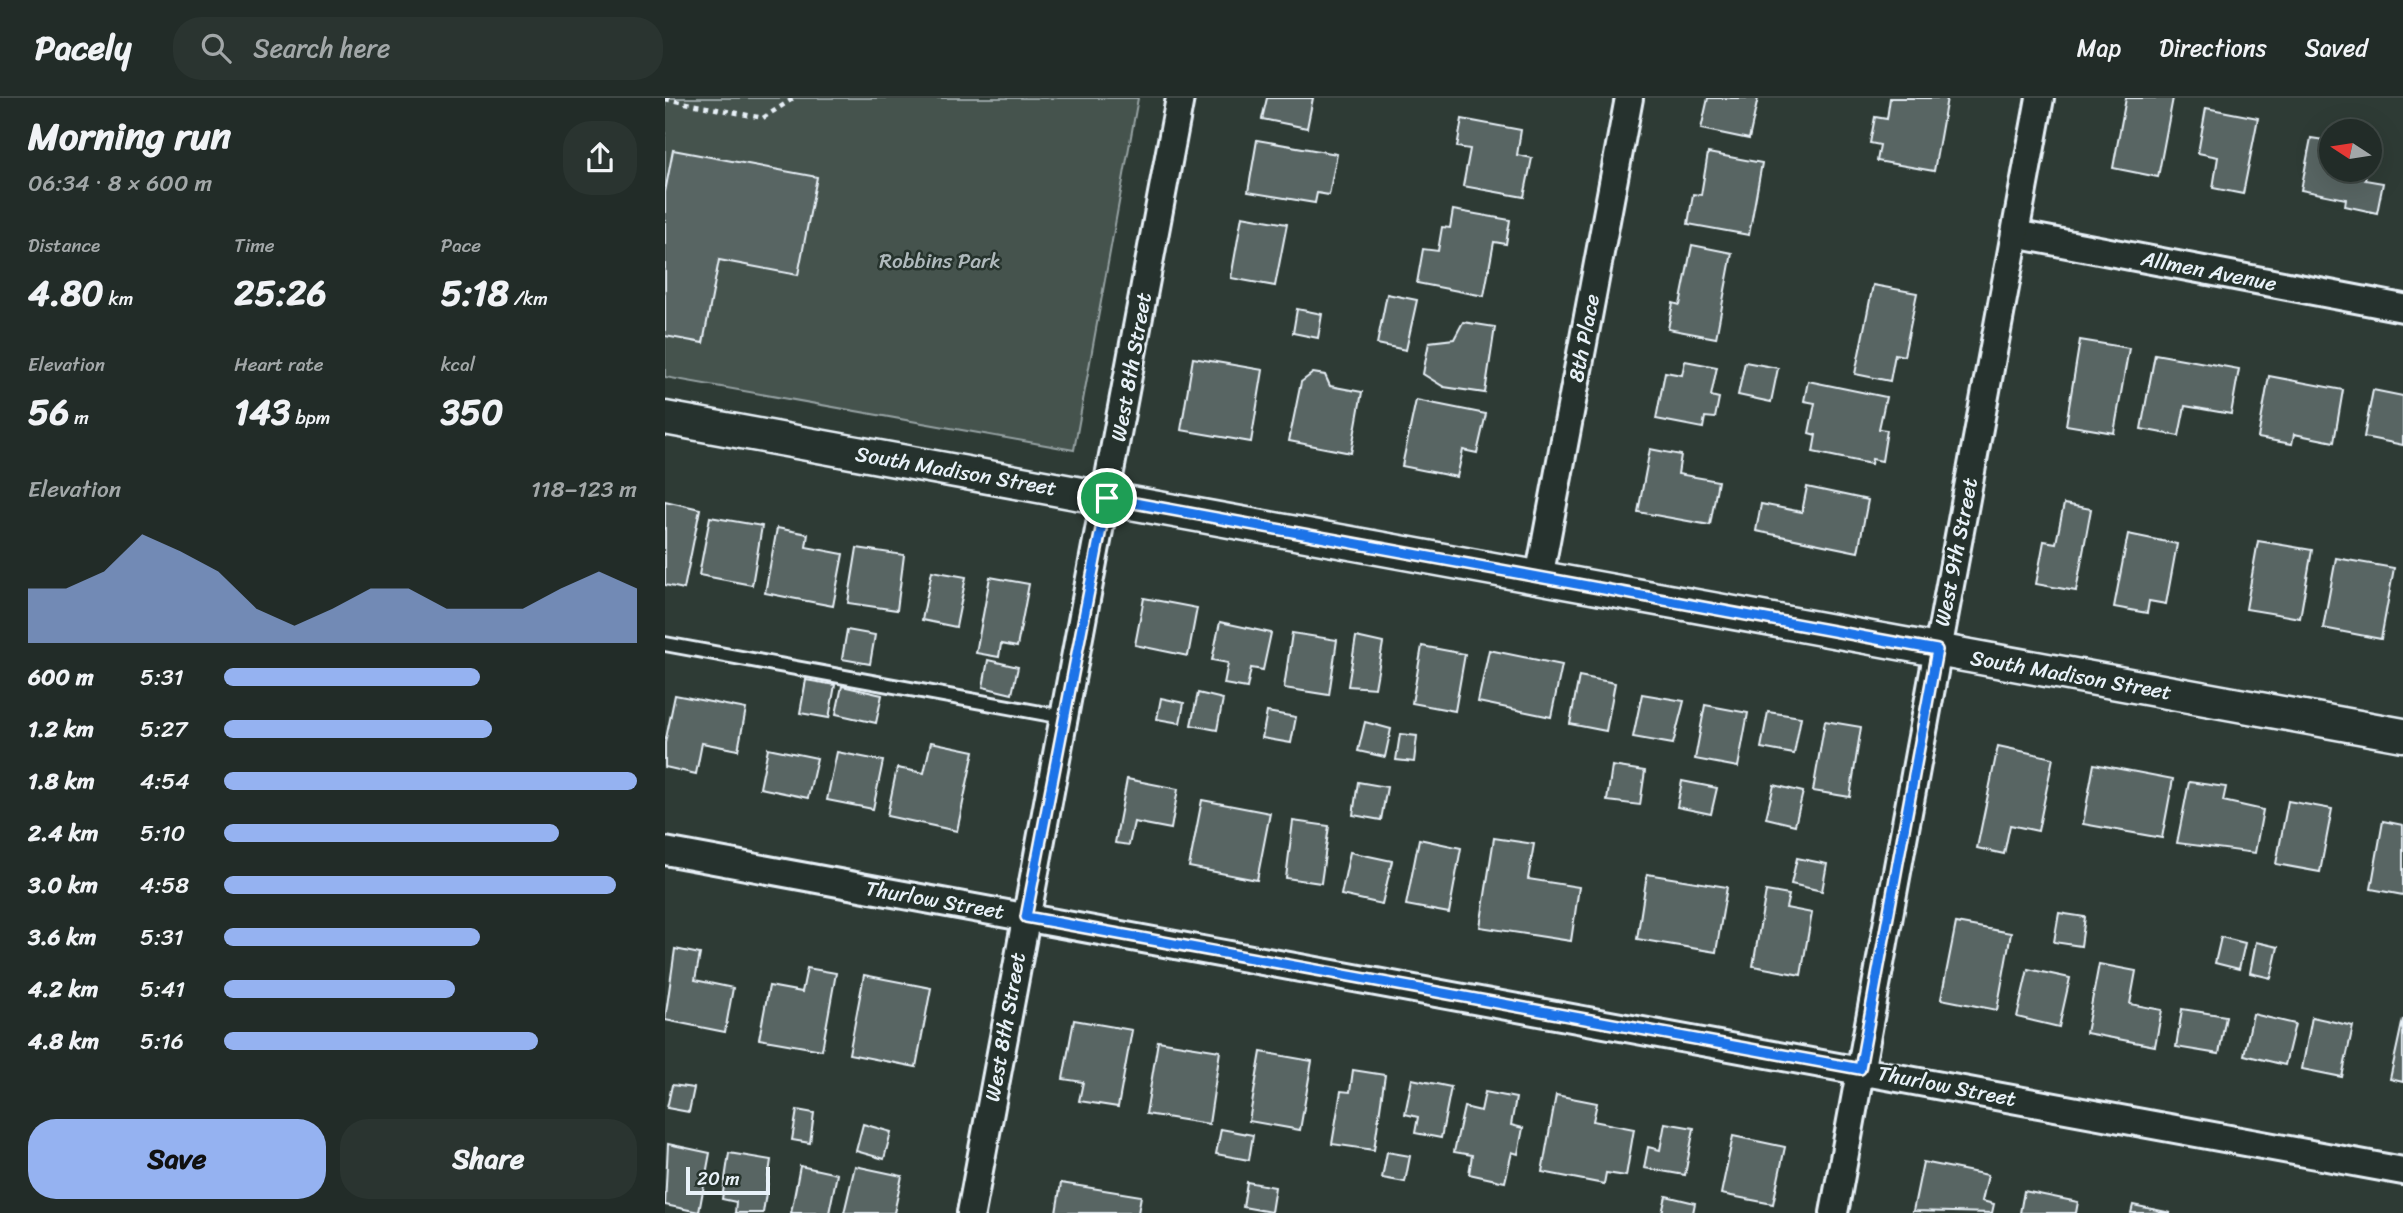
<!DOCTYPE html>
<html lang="en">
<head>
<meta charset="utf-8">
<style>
	body { margin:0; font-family:Sriracha,sans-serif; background:#2a3430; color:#f1f3f6; height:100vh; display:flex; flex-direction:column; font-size:26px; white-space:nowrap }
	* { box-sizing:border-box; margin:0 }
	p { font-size:23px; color:#a2a7a8 }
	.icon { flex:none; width:38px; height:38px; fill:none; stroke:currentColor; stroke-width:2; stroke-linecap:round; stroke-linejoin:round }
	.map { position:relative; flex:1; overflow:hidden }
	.sheet { display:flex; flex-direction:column; background:#222c28; width:665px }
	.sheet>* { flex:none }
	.needle { width:46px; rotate:282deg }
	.buttons { position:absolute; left:1654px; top:21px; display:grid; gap:14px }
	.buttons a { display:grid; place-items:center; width:63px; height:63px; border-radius:50%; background:#222c28; box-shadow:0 7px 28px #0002,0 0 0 2px #3f4845; font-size:35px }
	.scale { position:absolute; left:21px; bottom:18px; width:84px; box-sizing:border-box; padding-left:7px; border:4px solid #e8f1f8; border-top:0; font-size:19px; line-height:24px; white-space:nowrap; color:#e8f1f8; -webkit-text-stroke:5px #26332d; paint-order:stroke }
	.pin { position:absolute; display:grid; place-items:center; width:60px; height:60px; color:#fff; margin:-30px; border:4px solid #fff; border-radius:50%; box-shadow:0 2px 7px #0007 }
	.round { display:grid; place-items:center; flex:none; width:74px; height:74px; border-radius:28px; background:#2a3430 }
	.summary { display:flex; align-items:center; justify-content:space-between; height:119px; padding:0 28px }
	h1 { font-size:38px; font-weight:700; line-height:52px }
	.figures { display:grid; grid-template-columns:repeat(3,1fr); gap:10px; height:119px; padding:7px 28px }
	.figures div { display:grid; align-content:center }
	.figures b { font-size:35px; font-weight:700 }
	.figures small { font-size:19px; font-weight:400 }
	.figures p { font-size:19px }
	.chart { height:196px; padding:14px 28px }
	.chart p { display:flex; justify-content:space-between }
	.chart svg { width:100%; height:126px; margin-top:7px; fill:#95b2f1; opacity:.7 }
	.cta { display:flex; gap:14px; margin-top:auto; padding:14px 28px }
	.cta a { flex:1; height:80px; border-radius:28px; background:#95b2f1; color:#111; font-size:28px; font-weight:700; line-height:80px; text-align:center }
	.cta a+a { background:#2a3430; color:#f1f3f6 }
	ul { padding:0 28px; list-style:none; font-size:23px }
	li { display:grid; grid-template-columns:112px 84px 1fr; align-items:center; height:52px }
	li i { height:18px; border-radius:9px; background:#95b2f1 }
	header { display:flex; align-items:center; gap:42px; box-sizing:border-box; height:98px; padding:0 35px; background:#222c28; border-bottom:2px solid #3f4845 }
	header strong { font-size:33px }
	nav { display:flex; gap:38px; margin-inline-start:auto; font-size:24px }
	.search { width:490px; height:63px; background:#2a3430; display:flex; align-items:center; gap:18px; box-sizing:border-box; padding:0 24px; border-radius:28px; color:#a2a7a8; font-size:26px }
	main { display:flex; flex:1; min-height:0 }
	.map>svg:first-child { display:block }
	.green { fill:#45524e; stroke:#96a2a3; stroke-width:2 }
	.building { fill:#596563; stroke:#e8f1f8; stroke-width:2 }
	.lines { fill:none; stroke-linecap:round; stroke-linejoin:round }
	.service-casing { stroke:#e8f1f8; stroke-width:18 }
	.minor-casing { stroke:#e8f1f8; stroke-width:32 }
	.tertiary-casing { stroke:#e8f1f8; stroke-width:37 }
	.path { stroke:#e8f1f8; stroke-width:4.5; stroke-dasharray:5 5; stroke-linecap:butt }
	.service { stroke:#26332d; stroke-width:12 }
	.minor { stroke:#26332d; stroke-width:26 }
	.tertiary { stroke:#26332d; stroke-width:32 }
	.route-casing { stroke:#fff; stroke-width:14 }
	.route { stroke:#1a73e8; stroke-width:9 }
	.labels { text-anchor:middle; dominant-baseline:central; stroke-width:5; stroke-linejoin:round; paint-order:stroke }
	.park-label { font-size:21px; fill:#afb9bc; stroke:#26332d }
	.street-label { font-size:21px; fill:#e8f1f8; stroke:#26332d }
</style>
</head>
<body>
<header>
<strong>Pacely</strong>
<div class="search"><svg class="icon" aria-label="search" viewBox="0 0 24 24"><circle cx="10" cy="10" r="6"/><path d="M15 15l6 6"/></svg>Search here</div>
<nav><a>Map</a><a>Directions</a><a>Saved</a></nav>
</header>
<main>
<section class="sheet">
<div class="summary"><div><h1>Morning run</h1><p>06:34 · 8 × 600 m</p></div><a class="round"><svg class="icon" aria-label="share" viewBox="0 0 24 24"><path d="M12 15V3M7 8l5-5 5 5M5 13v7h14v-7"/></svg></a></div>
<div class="figures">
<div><p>Distance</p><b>4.80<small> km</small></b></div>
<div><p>Time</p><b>25:26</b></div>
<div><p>Pace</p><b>5:18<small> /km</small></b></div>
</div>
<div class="figures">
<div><p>Elevation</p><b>56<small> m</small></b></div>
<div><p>Heart rate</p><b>143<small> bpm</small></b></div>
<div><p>kcal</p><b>350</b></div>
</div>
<div class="chart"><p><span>Elevation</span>118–123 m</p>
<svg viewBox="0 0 160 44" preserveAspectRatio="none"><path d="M0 44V25L10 25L20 19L30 6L40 12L50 19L60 32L70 38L80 32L90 25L100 25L110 32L120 32L130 32L140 25L150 19L160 25V44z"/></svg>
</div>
<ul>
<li><b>600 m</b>5:31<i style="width:62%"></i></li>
<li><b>1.2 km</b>5:27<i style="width:65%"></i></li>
<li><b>1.8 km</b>4:54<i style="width:100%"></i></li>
<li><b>2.4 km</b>5:10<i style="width:81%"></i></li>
<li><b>3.0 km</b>4:58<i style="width:95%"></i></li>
<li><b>3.6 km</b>5:31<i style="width:62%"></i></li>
<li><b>4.2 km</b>5:41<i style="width:56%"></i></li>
<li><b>4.8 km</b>5:16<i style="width:76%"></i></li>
</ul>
<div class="cta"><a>Save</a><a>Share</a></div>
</section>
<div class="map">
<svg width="1738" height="1115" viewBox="0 0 1738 1115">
	<rect width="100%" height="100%" fill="#2e3b35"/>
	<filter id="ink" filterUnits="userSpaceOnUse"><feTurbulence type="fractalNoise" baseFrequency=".0143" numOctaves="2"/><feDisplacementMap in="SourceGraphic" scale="14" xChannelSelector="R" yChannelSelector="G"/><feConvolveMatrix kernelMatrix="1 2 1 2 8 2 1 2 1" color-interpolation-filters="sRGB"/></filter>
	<g filter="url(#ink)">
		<path class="green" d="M0,0h473l-64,352 -409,-73z"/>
		<g class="building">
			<path d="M602,0h46l-6,30 -45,-9z"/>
			<path d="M1043,0h50l-9,41 -48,-10z"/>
			<path d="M1225,0h57l-13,73 -57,-10 3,-16 -10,-2 5,-26 12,2z"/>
			<path d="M1461,0h47l-15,79 -45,-9z"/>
			<path d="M1541,10l52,10 -15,76 -30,-6 5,-31 -20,-4z"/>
			<path d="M797,21l59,11 -4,25 15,3 -8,39 -61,-11 7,-37 -13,-2z"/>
			<path d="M1646,40l20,3v29h36l-2,10 18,3 -6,30 -32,-7 1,-7 -45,-9z"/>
			<path d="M592,42l80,14 -8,41 -12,-2 -2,10 -67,-11z"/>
			<path d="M8,52l144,27 -19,98 -79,-15 -16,83 -38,-7v-144z"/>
			<path d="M1043,55l54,10 -13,72 -61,-11 5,-30 8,1z"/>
			<path d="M788,112l57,10 -4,24 -12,-2 -10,54 -67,-13 6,-34 15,2 4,-24 8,1z"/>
			<path d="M577,118l45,8 -12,62 -44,-8z"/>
			<path d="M1027,147l40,8 -16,85 -48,-9 5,-26 7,2z"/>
			<path d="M1208,187l44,8 -13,63 -9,-2 -5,27 -35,-7z"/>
			<path d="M722,196l30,6 -11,50 -29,-6z"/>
			<path d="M632,211l25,5 -4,24 -25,-5z"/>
			<path d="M798,224l32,5 -10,66 -41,-6 -21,-13 6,-32 25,-3z"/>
			<path d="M1415,242l49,8 -15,85 -48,-8z"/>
			<path d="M1490,256l84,15 -8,45 -46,-8 -6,30 -38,-7z"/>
			<path d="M528,260l70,12 -12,72 -70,-12z"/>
			<path d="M1020,263l32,6 -6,29 8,2 -4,20 -10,-1 -2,11 -47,-9 9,-47 17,3z"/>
			<path d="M1080,264l33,6 -7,34 -33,-7z"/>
			<path d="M648,275l12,2 5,11 32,6 -11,61 -62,-12 12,-59z"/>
			<path d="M1604,278l74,14 -9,52 -40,-8 -2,10 -34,-6z"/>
			<path d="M1143,283l78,16 -7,32 8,1 -5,31 -10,-2 -1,5 -58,-12 3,-17 -7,-2 6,-30 -11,-2z"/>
			<path d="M1708,292l30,6v49l-39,-8z"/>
			<path d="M751,302l70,14 -9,39 -14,-3 -6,27 -55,-11z"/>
			<path d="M985,351l31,6 -3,19 40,7 -8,44 -72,-13z"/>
			<path d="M1142,389l61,13 -10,52 -102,-21 5,-27 41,8z"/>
			<path d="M0,403l35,8 -16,80 -19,-4z"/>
			<path d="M1399,406l27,5 -15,82 -40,-7 8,-43 12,2z"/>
			<path d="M45,419l52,9 -10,59 -53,-10z"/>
			<path d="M112,430l31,6 -2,13 37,7 -10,52 -68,-13z"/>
			<path d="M1463,436l49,10 -11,60 -17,-3 -2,12 -33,-6z"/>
			<path d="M1593,443l54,9 -12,68 -54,-9z"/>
			<path d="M192,450l47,7 -7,55 -49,-7z"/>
			<path d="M1671,460l58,10 -13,71 -58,-11z"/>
			<path d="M267,473l34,6 -10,50 -34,-7z"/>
			<path d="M325,479l39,7 -12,63 -16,-3 -2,13 -23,-4z"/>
			<path d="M479,500l53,10 -9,48 -53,-11z"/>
			<path d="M555,524l51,11 -8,37 -12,-2 -4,20 -23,-4 4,-21 -16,-3z"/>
			<path d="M182,532l28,5 -5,29 -28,-5z"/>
			<path d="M627,535l45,7 -8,55 -45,-7z"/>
			<path d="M691,539l27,6 -8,45 -27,-2z"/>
			<path d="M757,548l43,8 -10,57 -43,-8z"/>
			<path d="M824,552l73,15 -11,52 -73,-15z"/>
			<path d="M323,562l30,7 -6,27 -29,-7z"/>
			<path d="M914,578l36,7 -9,48 -36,-7z"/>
			<path d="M141,582l29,5 -6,33 -29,-5z"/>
			<path d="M177,588l40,9 -6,28 -40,-9z"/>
			<path d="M533,595l25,6 -6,31 -26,-5z"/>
			<path d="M977,596l42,7 -11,43 -40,-7z"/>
			<path d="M10,597l71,14 -8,41 -36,-7 -6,31 -31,-7v-24z"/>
			<path d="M496,600l23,5 -4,20 -23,-4z"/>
			<path d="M1040,607l43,8 -10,54 -43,-8z"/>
			<path d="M602,614l29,5 -5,26 -29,-5z"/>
			<path d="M1103,614l33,5 -7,37 -33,-6z"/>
			<path d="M1160,623l36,6 -11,70 -37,-6z"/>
			<path d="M700,624l26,7 -6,28 -27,-6z"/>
			<path d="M735,636l17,2 -3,26 -18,-2z"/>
			<path d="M266,644l43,9 -17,80 -70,-15 10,-48 27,5z"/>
			<path d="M1333,648l55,12 -15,73 -28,-6 -6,29 -27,-6z"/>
			<path d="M103,650l49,10 -9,40 -48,-10z"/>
			<path d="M172,654l46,9 -10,48 -46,-9z"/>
			<path d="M1429,666l79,15 -11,59 -79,-14z"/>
			<path d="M947,668l33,5 -5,34 -33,-4z"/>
			<path d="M462,681l51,10 -7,40 -37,-7 -5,23 -14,-2z"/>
			<path d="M1017,683l35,7 -6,26 -34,-7z"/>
			<path d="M693,684l29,5 -6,33 -28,-5z"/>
			<path d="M1524,684l37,5 -3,14 40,9 -8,43 -78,-10z"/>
			<path d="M1109,687l29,7 -8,33 -29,-7z"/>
			<path d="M537,702l68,13 -13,67 -68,-13z"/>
			<path d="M1623,703l44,8 -12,63 -44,-8z"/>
			<path d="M628,723l36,5 -8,57 -35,-5z"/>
			<path d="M1718,723l20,4v70l-32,-6z"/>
			<path d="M829,740l40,6 -6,35 51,8 -8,54 -91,-14z"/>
			<path d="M754,741l42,9 -12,65 -43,-8z"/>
			<path d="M685,754l42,9 -10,43 -41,-9z"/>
			<path d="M1132,760l30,6 -5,27 -31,-7z"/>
			<path d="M982,776l80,13 -11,65 -79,-13z"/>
			<path d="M1101,793l23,4 -3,13 26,5 -11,62 -48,-9z"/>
			<path d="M1394,815l26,4 -4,29 -27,-4z"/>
			<path d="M1291,825l55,10 -14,77 -56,-11z"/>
			<path d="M1556,839l24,6 -6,26 -24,-6z"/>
			<path d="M1591,844l22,5 -7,31 -21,-5z"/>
			<path d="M10,851l25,5 -5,26 38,8 -8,44 -60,-12z"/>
			<path d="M1434,866l37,7 -6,33 32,6 -7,36 -69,-13z"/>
			<path d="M142,870l29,5 -14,77 -63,-11 10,-53 33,6z"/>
			<path d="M1363,871l42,9 -11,49 -42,-10z"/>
			<path d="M199,877l67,13 -15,79 -67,-13z"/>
			<path d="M1517,911l44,7 -7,38 -43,-7z"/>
			<path d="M1588,916l42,10 -10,41 -41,-10z"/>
			<path d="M1647,919l41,9 -11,51 -40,-8z"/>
			<path d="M1738,921v63l-13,-3z"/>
			<path d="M409,922l58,10 -14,77 -39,-6 4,-19 -20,-3z"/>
			<path d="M493,943l62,10 -11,73 -63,-10z"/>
			<path d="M596,954l51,9 -12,69 -51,-9z"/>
			<path d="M688,972l32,5 -11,75 -42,-6 9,-53 9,1z"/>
			<path d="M747,981l39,8 -10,51 -26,-5 3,-16 -13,-3z"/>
			<path d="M7,987l22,3 -5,24 -22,-4z"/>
			<path d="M820,994l31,6 -5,27 12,3 -5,26 -6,-2 -7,30 -36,-8 3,-19 -18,-3 10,-45 17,4z"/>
			<path d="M891,997l41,8 -4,18 41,8 -8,47 -20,-3 -2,11 -62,-12z"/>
			<path d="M132,1012l17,3 -4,30 -18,-3z"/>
			<path d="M1000,1025l29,5 -9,47 -41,-7 4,-21 12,3z"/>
			<path d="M198,1026l28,8 -7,27 -28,-8z"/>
			<path d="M556,1031l32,6 -4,25 -33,-6z"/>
			<path d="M1068,1038l52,11 -12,57 -52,-10z"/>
			<path d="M3,1046l42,9 -11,59 -34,-7z"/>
			<path d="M722,1054l23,4 -5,26 -23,-4z"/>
			<path d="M64,1055l42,7 -8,53h-28l1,-11 -14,-3z"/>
			<path d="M1258,1064l65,13 -6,26 12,3 -2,9 -79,-2z"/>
			<path d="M135,1068l37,8 -8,39h-38z"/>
			<path d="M190,1068l47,10 -8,37h-50z"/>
			<path d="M582,1084l28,5 -4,25 -28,-5z"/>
			<path d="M396,1085l80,13 -3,17h-82z"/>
			<path d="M1359,1093l54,11 -2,11h-56z"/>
			<path d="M1001,1098l29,7 -2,10h-31z"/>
			<path d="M1468,1107l38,8h-40z"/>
		</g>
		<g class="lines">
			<defs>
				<path id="service" d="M0,546l398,73"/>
				<g id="minor">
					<path d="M1350,136l388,74"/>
					<path d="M874,480l90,-480"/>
					<path d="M0,753l1738,320"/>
					<path d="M306,1115l209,-1115"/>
					<path d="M1169,1115l206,-1115"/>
				</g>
				<path id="tertiary" d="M0,320l1738,317"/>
			</defs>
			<use href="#service" class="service-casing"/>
			<use href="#minor" class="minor-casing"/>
			<use href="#tertiary" class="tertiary-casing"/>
			<path class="path" d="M0,1l98,19 31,-20"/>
			<use href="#service" class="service"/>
			<use href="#minor" class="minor"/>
			<use href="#tertiary" class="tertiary"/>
		</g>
	</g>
	<g class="lines" filter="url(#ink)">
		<defs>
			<path id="route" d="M442,400l830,152 -77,419 -834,-152z"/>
		</defs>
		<use href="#route" class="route-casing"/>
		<use href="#route" class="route"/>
	</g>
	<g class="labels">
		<g class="park-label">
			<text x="275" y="163">Robbins Park</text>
		</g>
		<g class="street-label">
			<text transform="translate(1544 173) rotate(11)">Allmen Avenue</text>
			<text transform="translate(919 240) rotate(-79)">8th Place</text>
			<text transform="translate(466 269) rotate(-80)">West 8th Street</text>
			<text transform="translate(291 373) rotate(10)">South Madison Street</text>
			<text transform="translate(1291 454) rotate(-79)">West 9th Street</text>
			<text transform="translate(1406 577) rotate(10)">South Madison Street</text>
			<text transform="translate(270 802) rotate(10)">Thurlow Street</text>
			<text transform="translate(340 929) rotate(-80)">West 8th Street</text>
			<text transform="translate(1282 988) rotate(11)">Thurlow Street</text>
		</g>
	</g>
</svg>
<div class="buttons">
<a><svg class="needle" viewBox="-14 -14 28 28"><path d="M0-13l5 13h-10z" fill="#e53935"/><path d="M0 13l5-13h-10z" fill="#a2a7a8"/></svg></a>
</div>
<div class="scale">20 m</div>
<div class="pin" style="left:442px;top:400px;background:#1e9e55"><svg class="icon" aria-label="arrive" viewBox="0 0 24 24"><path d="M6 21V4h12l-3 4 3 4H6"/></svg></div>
</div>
</main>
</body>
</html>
